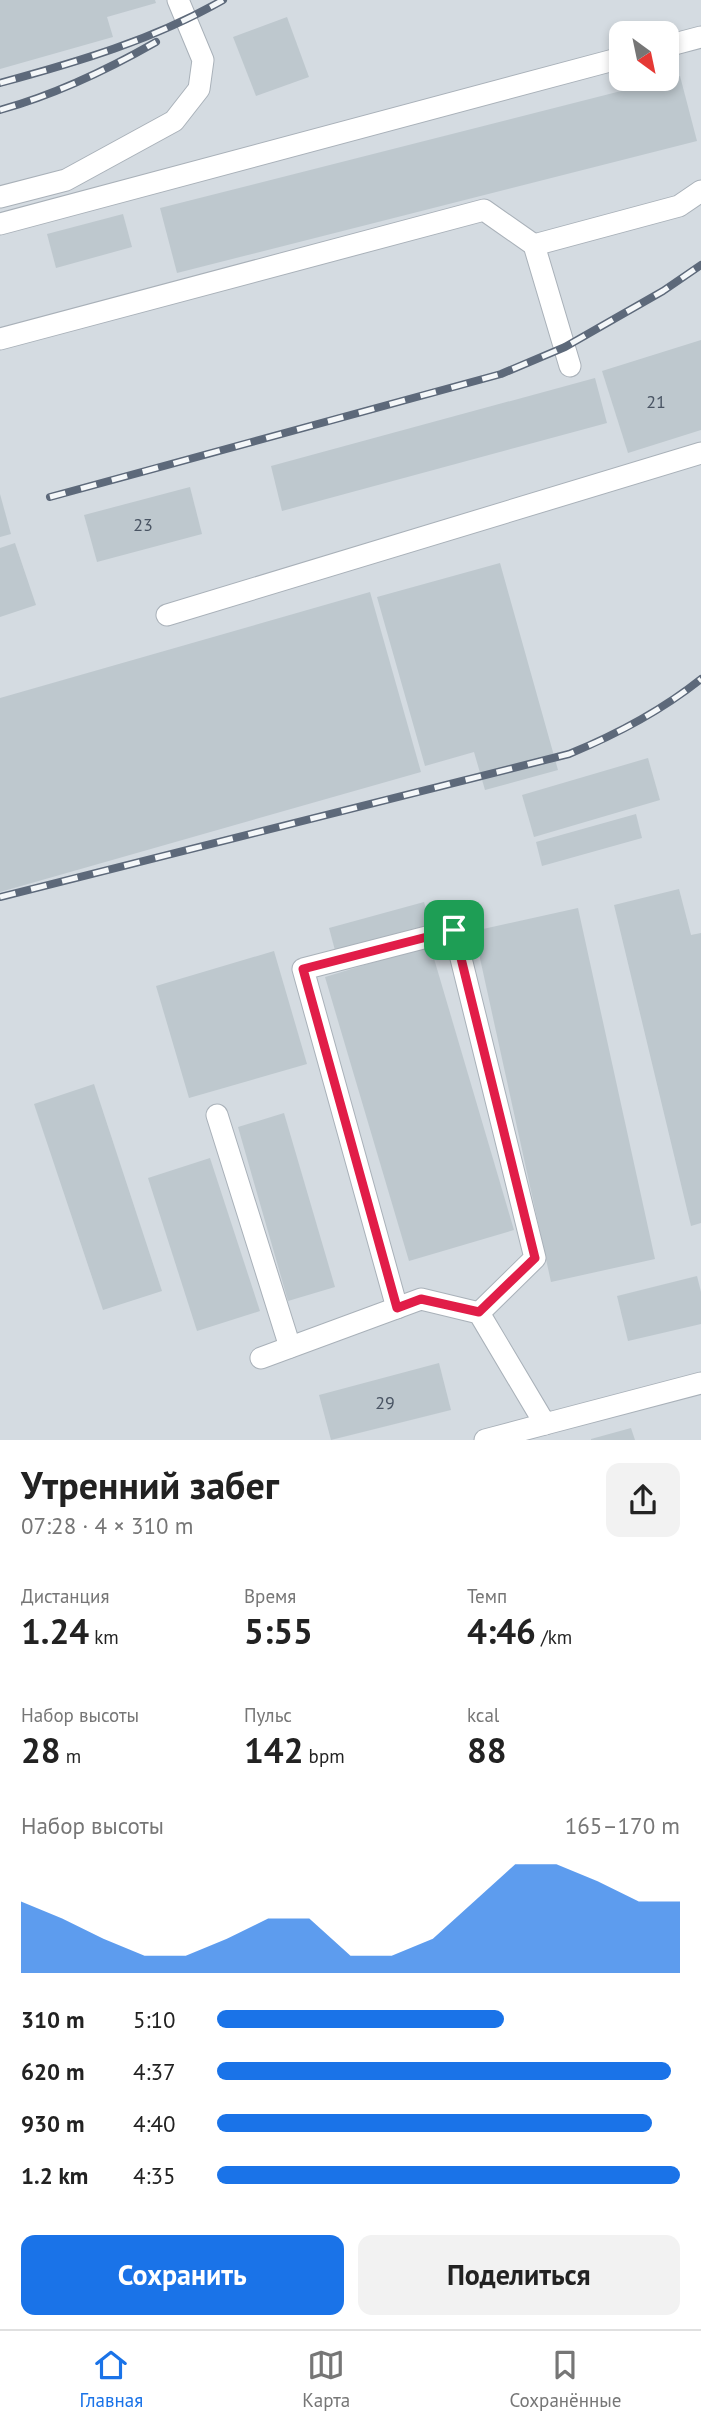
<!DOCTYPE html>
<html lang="ru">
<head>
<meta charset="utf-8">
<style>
	body { margin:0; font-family:"PT Sans",sans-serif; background:#f2f2f2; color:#222; height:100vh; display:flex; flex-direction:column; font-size:26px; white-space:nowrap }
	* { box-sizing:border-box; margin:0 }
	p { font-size:23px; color:#767676 }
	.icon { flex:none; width:38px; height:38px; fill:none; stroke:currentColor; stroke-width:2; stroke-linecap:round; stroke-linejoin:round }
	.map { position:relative; height:1440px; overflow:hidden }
	.panel { display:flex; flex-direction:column; background:#fff; flex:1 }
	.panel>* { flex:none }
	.needle { width:46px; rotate:147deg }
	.fabs { position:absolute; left:609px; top:21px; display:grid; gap:14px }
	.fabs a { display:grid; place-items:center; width:70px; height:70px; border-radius:14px; background:#fff; box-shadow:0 4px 10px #0003; font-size:35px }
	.pin { position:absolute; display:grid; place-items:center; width:60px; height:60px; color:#fff; margin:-30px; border-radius:14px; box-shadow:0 4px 10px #0006 }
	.round { display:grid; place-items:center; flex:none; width:74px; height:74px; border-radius:14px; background:#f2f2f2 }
	.overview { display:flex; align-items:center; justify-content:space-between; height:119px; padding:0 21px }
	h1 { font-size:38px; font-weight:700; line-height:52px }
	.stats { display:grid; grid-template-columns:repeat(3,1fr); gap:10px; height:119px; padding:7px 21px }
	.stats div { display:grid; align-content:center }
	.stats b { font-size:35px; font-weight:700 }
	.stats small { font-size:19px; font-weight:400 }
	.stats p { font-size:19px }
	.chart { height:196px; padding:14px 21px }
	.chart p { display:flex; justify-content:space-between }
	.chart svg { width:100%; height:126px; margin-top:7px; fill:#1a73e8; opacity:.7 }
	.primary-button { display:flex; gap:14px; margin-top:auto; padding:14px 21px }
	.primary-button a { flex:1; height:80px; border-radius:14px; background:#1a73e8; color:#fff; font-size:28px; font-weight:700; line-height:80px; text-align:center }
	.primary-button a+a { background:#f2f2f2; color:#222 }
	ul { padding:0 21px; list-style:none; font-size:23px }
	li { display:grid; grid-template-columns:112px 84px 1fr; align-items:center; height:52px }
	li i { height:18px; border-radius:9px; background:#1a73e8 }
	.tab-bar { display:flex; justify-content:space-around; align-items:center; height:98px; border-top:2px solid #e0e0e0; background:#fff; font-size:19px; color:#767676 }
	.tab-bar a { display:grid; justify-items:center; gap:4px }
	.tab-bar .selected { color:#1a73e8 }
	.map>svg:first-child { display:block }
	.built { fill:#d4dbe1; fill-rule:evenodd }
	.building { fill:#bec8ce }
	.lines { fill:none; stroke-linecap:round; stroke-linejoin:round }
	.minor-casing { stroke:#a9b1b9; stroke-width:23 }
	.minor { stroke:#fff; stroke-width:21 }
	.rail-casing { stroke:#5d697a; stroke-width:8 }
	.rail { stroke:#f4f7f9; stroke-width:5; stroke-dasharray:16; stroke-linecap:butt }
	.route-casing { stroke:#fff; stroke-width:14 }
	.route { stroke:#e11d48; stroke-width:9 }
	.labels { text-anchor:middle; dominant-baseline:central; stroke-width:7; stroke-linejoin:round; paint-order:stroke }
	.number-label { font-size:18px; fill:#495463 }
</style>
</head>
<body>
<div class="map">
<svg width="701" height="1440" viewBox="0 0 701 1440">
	<rect width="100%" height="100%" fill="#e3e9ed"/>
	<path class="built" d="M0,0h701v1440h-701zM621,33h46v46h-46z"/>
	<g class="building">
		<path d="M0,0h155l1,3 -49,14 6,20 -113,32z"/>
		<path d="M287,17l22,60 -53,19 -23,-59z"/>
		<path d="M680,76l17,65 -520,132 -17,-65z"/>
		<path d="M123,214l9,33 -76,21 -9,-34z"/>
		<path d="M701,340v90l-73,23 -26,-82z"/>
		<path d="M595,378l12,45 -325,88 -11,-45z"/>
		<path d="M190,487l12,47 -105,28 -13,-47z"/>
		<path d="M0,494l11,40 -11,3z"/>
		<path d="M15,543l21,62 -36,12v-69z"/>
		<path d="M500,563l58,207 -73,20 -11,-38 -49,14 -48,-169z"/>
		<path d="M370,592l51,180 -421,120v-194z"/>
		<path d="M648,758l12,42 -126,37 -12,-42z"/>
		<path d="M636,814l6,24 -100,28 -6,-24z"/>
		<path d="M679,889l12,46 10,-2v290l-10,3 -77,-321z"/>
		<path d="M424,902l8,26 -96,26 -7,-26z"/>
		<path d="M578,908l77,351 -104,23 -77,-351z"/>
		<path d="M430,945l84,285 -105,31 -84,-284z"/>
		<path d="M274,951l33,113 -118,34 -33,-112z"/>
		<path d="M94,1084l68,207 -59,19 -69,-206z"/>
		<path d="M284,1113l51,174 -47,14 -50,-174z"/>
		<path d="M210,1158l50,153 -63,20 -49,-153z"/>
		<path d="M697,1276l4,16v32l-73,17 -11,-45z"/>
		<path d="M439,1363l12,47 -120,30 -12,-45z"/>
		<path d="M631,1428l4,12h-44v-1z"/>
	</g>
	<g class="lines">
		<defs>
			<g id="minor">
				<path d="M667,46l34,-9"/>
				<path d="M0,197l66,-17 108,-59 25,-32 4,-29 -25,-60"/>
				<path d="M0,224l621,-166"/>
				<path d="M534,245l145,-39 22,-15"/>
				<path d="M0,339l484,-129 50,35 36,121"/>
				<path d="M167,615l534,-162"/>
				<path d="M217,1115l73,232"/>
				<path d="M397,1308l-94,-339 151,-39 81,328 -56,55"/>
				<path d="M261,1358l160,-59 58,14 66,111 156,-41"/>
				<path d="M485,1440l60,-16"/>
			</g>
		</defs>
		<use href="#minor" class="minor-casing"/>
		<use href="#minor" class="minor"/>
		<defs>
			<g id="rail">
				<path d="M0,83c77,-21 153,-43 223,-83"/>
				<path d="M0,110c54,-15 107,-40 156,-68"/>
				<path d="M50,497l451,-123 64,-27 98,-56 38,-26"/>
				<path d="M0,897l569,-143c46,-19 92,-43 132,-75"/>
			</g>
		</defs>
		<use href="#rail" class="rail-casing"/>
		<use href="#rail" class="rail"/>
	</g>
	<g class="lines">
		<defs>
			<path id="route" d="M454,930l81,328 -56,54 -58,-13 -24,9 -94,-339z"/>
		</defs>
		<use href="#route" class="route-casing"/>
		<use href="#route" class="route"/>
	</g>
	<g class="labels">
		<g class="number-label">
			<text x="656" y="401">21</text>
			<text x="143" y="524">23</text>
			<text x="385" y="1402">29</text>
		</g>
	</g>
</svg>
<div class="fabs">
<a><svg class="needle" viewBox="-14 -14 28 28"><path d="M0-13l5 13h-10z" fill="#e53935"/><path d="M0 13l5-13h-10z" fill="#767676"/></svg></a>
</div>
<div class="pin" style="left:454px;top:930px;background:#1e9e55"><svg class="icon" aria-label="arrive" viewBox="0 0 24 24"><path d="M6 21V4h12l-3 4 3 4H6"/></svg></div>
</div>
<section class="panel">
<div class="overview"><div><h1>Утренний забег</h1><p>07:28 · 4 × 310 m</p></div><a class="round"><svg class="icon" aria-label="share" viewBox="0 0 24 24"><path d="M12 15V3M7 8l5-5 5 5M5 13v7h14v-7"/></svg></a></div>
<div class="stats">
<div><p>Дистанция</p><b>1.24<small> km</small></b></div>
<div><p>Время</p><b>5:55</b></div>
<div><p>Темп</p><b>4:46<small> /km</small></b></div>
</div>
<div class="stats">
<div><p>Набор высоты</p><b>28<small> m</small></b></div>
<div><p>Пульс</p><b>142<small> bpm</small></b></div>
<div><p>kcal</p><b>88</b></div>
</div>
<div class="chart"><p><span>Набор высоты</span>165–170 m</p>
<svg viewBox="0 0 160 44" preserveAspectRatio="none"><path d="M0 44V19L10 25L20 32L30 38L40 38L50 32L60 25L70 25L80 38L90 38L100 32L110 19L120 6L130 6L140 12L150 19L160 19V44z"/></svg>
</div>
<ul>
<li><b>310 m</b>5:10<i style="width:62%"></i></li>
<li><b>620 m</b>4:37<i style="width:98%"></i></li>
<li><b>930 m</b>4:40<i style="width:94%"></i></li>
<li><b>1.2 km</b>4:35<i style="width:100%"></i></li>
</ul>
<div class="primary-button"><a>Сохранить</a><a>Поделиться</a></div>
</section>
<nav class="tab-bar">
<a class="selected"><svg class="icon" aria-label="home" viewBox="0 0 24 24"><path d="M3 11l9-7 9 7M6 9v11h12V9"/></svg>Главная</a>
<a><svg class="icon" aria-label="map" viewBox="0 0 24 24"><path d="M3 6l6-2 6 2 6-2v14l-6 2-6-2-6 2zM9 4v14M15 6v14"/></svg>Карта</a>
<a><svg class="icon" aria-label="saved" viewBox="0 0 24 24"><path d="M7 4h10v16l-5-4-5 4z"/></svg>Сохранённые</a>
</nav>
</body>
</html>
